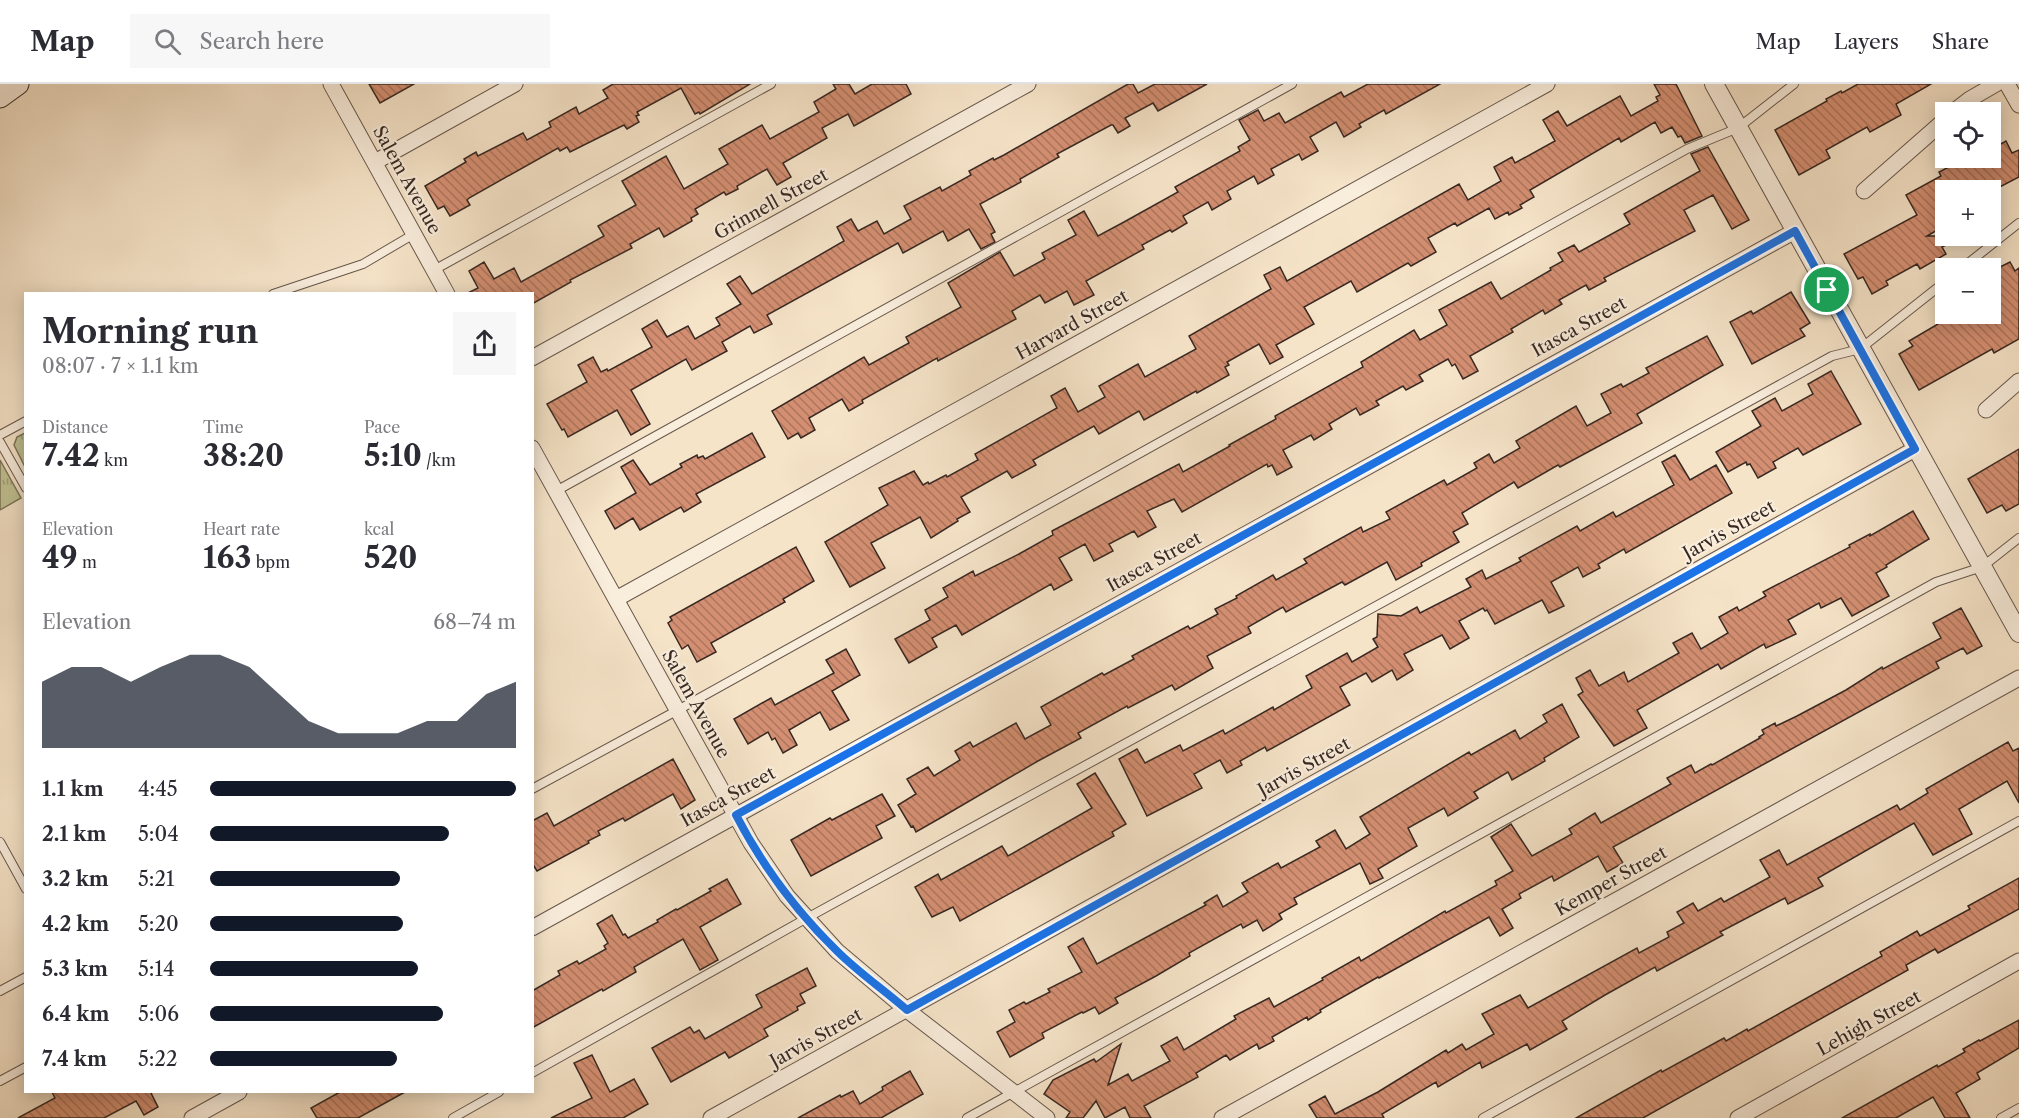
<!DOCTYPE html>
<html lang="en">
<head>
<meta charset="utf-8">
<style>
	body { margin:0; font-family:"Libre Caslon Text",serif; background:#f7f7f7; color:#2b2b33; height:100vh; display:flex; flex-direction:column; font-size:22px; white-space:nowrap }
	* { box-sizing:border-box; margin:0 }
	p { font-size:20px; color:#7c7c81 }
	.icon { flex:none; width:33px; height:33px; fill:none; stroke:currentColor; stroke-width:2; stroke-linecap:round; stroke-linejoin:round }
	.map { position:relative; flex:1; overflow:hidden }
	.side { position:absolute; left:24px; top:208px; width:510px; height:801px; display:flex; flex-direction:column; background:#fff; border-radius:0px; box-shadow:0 3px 15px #0003 }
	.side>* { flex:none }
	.fabs { position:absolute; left:1935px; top:18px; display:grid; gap:12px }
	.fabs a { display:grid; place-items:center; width:66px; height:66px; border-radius:0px; background:#fff; box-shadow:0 3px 15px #0003; font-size:30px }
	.pin { position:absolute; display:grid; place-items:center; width:51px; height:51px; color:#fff; margin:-26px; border:3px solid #fff; border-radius:50%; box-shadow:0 2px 6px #0007 }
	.round { display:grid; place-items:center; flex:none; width:63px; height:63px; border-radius:0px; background:#f7f7f7 }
	.summary { display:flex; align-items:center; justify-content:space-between; height:102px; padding:0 18px }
	h1 { font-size:33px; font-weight:700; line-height:45px }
	.metrics { display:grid; grid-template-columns:repeat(3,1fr); gap:9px; height:102px; padding:6px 18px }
	.metrics div { display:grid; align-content:center }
	.metrics b { font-size:30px; font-weight:700 }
	.metrics small { font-size:16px; font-weight:400 }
	.metrics p { font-size:16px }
	.chart { height:168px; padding:12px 18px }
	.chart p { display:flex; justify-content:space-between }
	.chart svg { width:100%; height:108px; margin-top:6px; fill:#111827; opacity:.7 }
	ul { padding:0 18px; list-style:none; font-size:20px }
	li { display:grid; grid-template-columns:96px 72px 1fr; align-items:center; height:45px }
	li i { height:15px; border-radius:8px; background:#111827 }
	header { display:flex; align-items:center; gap:36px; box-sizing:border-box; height:84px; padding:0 30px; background:#fff; border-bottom:2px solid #e1e1e2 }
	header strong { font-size:28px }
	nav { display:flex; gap:33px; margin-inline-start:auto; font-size:21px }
	.search { width:420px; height:54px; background:#f7f7f7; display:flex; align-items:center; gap:15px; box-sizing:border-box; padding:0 21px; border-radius:0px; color:#7c7c81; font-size:22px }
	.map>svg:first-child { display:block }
	.grass { fill:url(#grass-tufts); stroke:#7c765b; stroke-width:1.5 }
	.building { fill:url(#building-back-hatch); stroke:#372822; stroke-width:1.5 }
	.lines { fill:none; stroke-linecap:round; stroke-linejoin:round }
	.service-casing { stroke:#67574c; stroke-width:10 }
	.minor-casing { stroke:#67574c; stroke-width:17 }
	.tertiary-casing { stroke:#67574c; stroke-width:20 }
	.secondary-casing { stroke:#372822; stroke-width:23 }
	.service { stroke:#f9eddc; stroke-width:8 }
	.minor { stroke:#f9eddc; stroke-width:15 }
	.tertiary { stroke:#f9eddc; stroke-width:18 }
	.secondary { stroke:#f9eddc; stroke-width:21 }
	.route-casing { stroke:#fff; stroke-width:12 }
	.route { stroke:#1a73e8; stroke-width:8 }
	.labels { text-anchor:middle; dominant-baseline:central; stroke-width:4.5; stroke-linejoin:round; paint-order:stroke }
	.street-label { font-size:18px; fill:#372822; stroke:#f9eddc }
</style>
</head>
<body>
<header>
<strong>Map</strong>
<div class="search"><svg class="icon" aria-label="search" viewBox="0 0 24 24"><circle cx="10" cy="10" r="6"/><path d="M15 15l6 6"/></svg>Search here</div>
<nav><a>Map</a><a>Layers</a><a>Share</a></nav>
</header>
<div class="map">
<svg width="2019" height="1034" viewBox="0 0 2019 1034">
	<defs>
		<pattern id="grass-tufts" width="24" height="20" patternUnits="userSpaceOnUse" patternTransform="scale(1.5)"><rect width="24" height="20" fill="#c1c394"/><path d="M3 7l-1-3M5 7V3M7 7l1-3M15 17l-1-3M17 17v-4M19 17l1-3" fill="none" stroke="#9e9e78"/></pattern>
		<pattern id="building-back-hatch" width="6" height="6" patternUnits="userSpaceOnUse" patternTransform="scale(1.5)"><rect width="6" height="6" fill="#d48f72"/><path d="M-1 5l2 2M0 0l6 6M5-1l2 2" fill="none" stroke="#ad755d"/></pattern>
	</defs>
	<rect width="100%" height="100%" fill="#f6e4c9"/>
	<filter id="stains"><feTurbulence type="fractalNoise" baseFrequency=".00333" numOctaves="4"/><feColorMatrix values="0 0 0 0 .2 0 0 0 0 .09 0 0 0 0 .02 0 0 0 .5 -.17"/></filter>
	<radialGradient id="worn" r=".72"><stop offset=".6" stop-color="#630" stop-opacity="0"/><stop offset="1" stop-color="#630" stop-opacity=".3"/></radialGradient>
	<g class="grass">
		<path d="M25,349v34l-11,-22 3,-8z"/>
		<path d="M0,376l21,38 -21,12z"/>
	</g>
	<g class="building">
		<path d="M369,0h45l-34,19z"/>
		<path d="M613,0h137l-50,30 -1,-2 -4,2 -14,-26 -44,24 2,3 -3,1 3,6 -12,7 -3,-4 -54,27 -3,-5 -7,4 -2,-3 -89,50 -2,2 3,5 -20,11 -6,-10 -6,3 -13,-23 41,-24 -2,-3 12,-7 2,4 45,-23 4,7 24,-13 -2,-5 27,-15 3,7 29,-16 -5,-8z"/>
		<path d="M833,0h16l6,10 17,-10h34l5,10 -57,32 -6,-12 -26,14 5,10 -44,25 8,14 -14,8 -10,-16 -30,17 1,3 -12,6 -2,-3 -29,17 3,5 -7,4 1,3 -28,16 -5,-9 -29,16 2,4 -62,32 1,2 -39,22v-10h-66l12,-6 -9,-17 15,-9 10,17 20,-11 7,14 83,-46 -6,-10 38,-21 -14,-24 44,-25 18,33 44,-25 -9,-15 43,-24 8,14 49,-27 -5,-10 22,-13z"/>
		<path d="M1128,0h5l5,9 17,-9h52l-49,27 -5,-8 -28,15 5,8 -12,7 -5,-8h-2l-54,29 2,3 -39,22 1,3 -41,22 15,28 -4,2 4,8 -14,7 -12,-20 -21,12 -5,-10 -40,22 -5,-10 -131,72 5,9 -18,9 -4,-7 -28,16 5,9 -35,19 -6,-11 -55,31 19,34 -19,11 -14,-25 -49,27 -4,-8 -2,1 -15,-26 40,-22 -9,-17 15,-8 8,15 6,-3 1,2 44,-24 -10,-18 15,-9 10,17 21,-11 7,13 25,-14 -4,-7 25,-14 -14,-20 13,-8 12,18 92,-53 -7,-14 14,-8 7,12 19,-10 7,13 27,-15 -7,-13 36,-19 2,4 29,-16 -2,-4 24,-13 1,2 10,-5z"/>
		<path d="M1368,0h72l-54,30 -2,-4 -25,14 2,3 -17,10 -8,-15 -26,15 8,14 -16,9 -3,-6 -28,15 3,6 -16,9 -4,-8 -27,15 4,8 -19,11 -4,-8 -25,14 4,7 -15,9 -2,-2 -28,15 2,4 -58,32 8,14 -20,10 -7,-14 -22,12 -5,-8 -28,16 4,8 -78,42 -1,-3 -75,42 1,3 -14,8 -7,-12 -33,19 6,12 -14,8 -3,-5 -10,6 -16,-28 92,-54 5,8 40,-22 -3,-6 55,-30 -13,-24 52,-31 14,24 31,-17 -3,-6 34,-18 -8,-15 16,-9 14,25 26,-14 54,-30 -3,-5 65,-36 -2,-4 12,-7 -11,-20 19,-10 6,11 15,-8 6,10 56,-31 3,5z"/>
		<path d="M1654,0h22l26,52 -17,7 -4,-7 -3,1 -6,-10 -11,6 -6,-11 -34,20 -2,-4 -89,52 4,7 -14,8 2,3 -13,7 -1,-3 -13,7 -6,-11 -32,18 -2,-3 -27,15 8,14 -25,14 -3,-3 -51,29 -6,-11 -47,26 10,17 -38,21 7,12 -13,7 -11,-20 -32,18 2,3 -4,2 4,8 -32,18 -1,-2 -52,29 -5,-9 -40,23 -5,-8 -61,34 3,5 -24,13 -5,-7 -46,26 9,15 -13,7 1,2 -27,17 -11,-21 -49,26 14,25 -35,19 -25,-45 63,-37 -9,-17 35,-17 9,14 5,-3 1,2 17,-9 1,2 31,-17 -3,-6 82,-46 -6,-12 14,-8 13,24 27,-15 -6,-11 39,-22 7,13 51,-28 -7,-13 82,-47 -7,-14 16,-8 7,14 172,-97 9,16 33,-19 -7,-14 18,-10 3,6 40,-22 -12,-21 15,-9 9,15 53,-30 11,20 27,-15 -2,-4 4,-2z"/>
		<path d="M1858,0h73l-35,20 5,11 -31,17 -3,-5 -41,23 4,8 -31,17 -24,-45 52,-29 -1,-2 15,-8 1,2z"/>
		<path d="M2006,57l6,12 7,-3v27l-25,13h-48v35l-19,11h37l-22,11 4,7 -26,15 -3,-5 -31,17 2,4 -16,9 -9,-17 -5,2 -14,-25 73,-39 -11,-20 35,-19 -2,-4 27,-14 7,1 17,-1v-8z"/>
		<path d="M1708,63l41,73 -17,9 -19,-34 -29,15 11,21 -91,47 2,3 -17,9 -3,-5 -27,15 3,4 -17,10 -2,-4 -32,19 2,3 -43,24 8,15 -15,8 -8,-15 -3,2 -4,-7 -29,16 4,6 -17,9 -3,-4 -27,15 3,4 -19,10 -4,-7 -27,16 3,5 -18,11 -3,-5 -28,15 9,17 -15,8 -5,-10 -4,2 -1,-3 -85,48 -8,-13 -27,12 9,16 -18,10 -4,-6 -25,13 4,7 -19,10 -9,-17 -26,14 13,22 -18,10 -3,-6 -89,51 -6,-10 -24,13 5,9 -28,16 -14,-24 35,-19 -5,-10 23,-13 -5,-9 30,-17 2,5 44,-22 34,-19 -1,-4 127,-67 4,8 47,-26 -1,-1 47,-26 -1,-3 88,-49 -2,-5 53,-32 6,10 27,-15 -8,-15 52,-28 10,17 50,-29 -1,-2 13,-7 -5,-8 16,-8 5,7 51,-28 -6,-10 76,-43 -9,-17z"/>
		<path d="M2010,178l5,9 4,-3v71l-25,14 -2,-4 -73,41 -20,-36 14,-8 -4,-5 46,-27h35v-42z"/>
		<path d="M1791,208l19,31 -10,6 5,7 -53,28 -22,-42 21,-11 2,3z"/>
		<path d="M1707,252l16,29 -86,49 5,9 -82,44 -2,-2 -40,23 -4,-6 -52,31 6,11 -15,8 6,10 -38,21 1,3 -26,14 -9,-18 -42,23 -3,-3 -56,30 -3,-5 -35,20 3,6 -44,23 6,12 -38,22 -3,-5 -44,23 -1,-2 -49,27 3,5 -43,23 -96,56 -26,15 -3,-6 -2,1 -13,-22 18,-11 -9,-15 21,-12 6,9 26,-16 -5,-9 15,-9 3,5 43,-24 9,16 26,-14 -10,-18 61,-34 2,2 30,-16 -2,-3 56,-30 2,3 28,-15 -3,-5 22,-11 -1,-2 37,-21 3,5 31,-17 -3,-4 57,-32 2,5 27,-13 -4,-7 58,-32 3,5 30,-17 -3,-5 15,-9 5,9 26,-15 -4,-7 60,-35 11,20 24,-13 -10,-19 20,-10 2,3 26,-14 -3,-5z"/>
		<path d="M1831,287l30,53 -58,31 -5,-7 -25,14 3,6 -18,10 -8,-14 -3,1 -1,-3 -18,10 -12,-20 45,-26 -9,-15 23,-13 7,13 31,-17 -5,-10z"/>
		<path d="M752,349l13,24 -69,37 5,8 -17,10 -3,-5 -41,23 -7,-12 -18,11 -10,-18 31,-18 -15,-26 12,-7 17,25 32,-18 -2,-3 17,-9 1,3 5,-2 2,3z"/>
		<path d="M2019,365v55l-13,7 -4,-6 -15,8 -19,-34z"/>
		<path d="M1675,371l15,25 26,-15 16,28 -106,60 -2,-4 -26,15 2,4 -17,9 -5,-10 -27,15 13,24 -15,7 -7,-13 -47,24 -8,-14 -2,1 -2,-3 -24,13 10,17 -19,11 -8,-14 -38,19 9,16 -16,10 -5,-10 -20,12 -6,-9 -26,14 10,18 -83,46 -2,-4 -25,14 2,4 -15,8 -7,-13 -26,14 8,14 -55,28 -28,-57 18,-10 8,14 35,-18 3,6 40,-21 2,4 48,-27 1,3 38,-22 -6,-12 41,-23 5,9 26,-15 -5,-8 4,-2 1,-23 23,2 16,-9 3,6 51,-26 -5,-8 16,-9 4,9 35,-18 -2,-3 58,-32 3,5 33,-19 3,5 58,-32 -12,-23z"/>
		<path d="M1913,427l16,28 -43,26 1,2 -11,6 13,23 -37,20 -11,-18 -20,10 -2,-5 -31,17 8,14 -30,14 -2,-4 -43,25 -3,-5 -81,46 10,18 -33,18 -36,-51 5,-3 -7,-14 14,-8 9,16 25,-14 4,10 51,-29 -6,-10 19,-10 9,16 27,-16 -9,-16 18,-10 2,4 27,-15 -3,-4 87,-45 -1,-2 21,-11v2z"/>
		<path d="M796,463l18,34 -31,18 2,3 -74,41 5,9 -19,10 -9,-17 -6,4 -14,-26 4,-3 -2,-3z"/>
		<path d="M1961,524l21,38 -15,8 -4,-6 -27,14 3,6 -326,179 10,16 -16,9 -9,-16 -44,25 -2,-5 -33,18 2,4 -19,11 11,19 -13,8 -11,-19 -110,61 -1,-1 -58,33 1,2 -13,8 -1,-3 -35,20 2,4 -15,8 -2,-5 -27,16 -4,-5 -30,18 2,4 -54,29 7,12h-21l-5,-11 -20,11 -9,-17 -13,17h-17l4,-6 -26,-18 9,-14 41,-21 2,3 25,-18 -13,41 20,-11 4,7 38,-20 -9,-15 16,-9 7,13 52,-31 -2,-3 35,-18 5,9 49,-27 -1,-2 37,-21 2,4 84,-50 1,2 51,-28 -2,-4 18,-10 -22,-34 20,-13 21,32 40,-22 -3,-5 26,-16 6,10 70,-39 -4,-6 24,-13 4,8 16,-9 1,1 48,-27 -1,-1 5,-3 -2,-4 13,-7 1,3 21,-10 49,-26 36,-23 1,2 58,-31 -8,-15z"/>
		<path d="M846,565l14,26 -28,16 17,29 -19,10 -10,-18 -31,18 8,15 -14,8 -8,-15 -3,2 -4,-8 -20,12 -14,-25 37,-21 4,7 59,-32 -8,-13z"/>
		<path d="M1562,620l17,33 -35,21 1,3 -33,19 -4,-8 -34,20 4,6 -30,18 -4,-8 -36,20 9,18 -39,23 5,9 -13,6 -10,-21 -66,35 3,6 -18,10 3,5 -19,12 -6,-11 -14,8 -2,-4 -52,29 1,3 -34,20 -41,22 3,5 -19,11 -4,-7 -12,6 -1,-1 -40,21 2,5 -34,19 -13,-25 18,-10 -6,-12 15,-8 2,2 24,-12 -2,-3 34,-17 -14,-25 15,-9 14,26 109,-59 -2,-2 13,-8 6,12 25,-15 -6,-9 36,-20 3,5 39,-21 -4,-6 19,-11 11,19 24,-15 -10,-17 109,-65 2,3 44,-25 5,9 27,-17 -4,-7z"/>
		<path d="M2008,658l5,9 6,-3v55l-12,-22 -48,28 13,25 -39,21 -19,-32 -96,55 5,8 -35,18 -3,-6 -65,34 3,3 -66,36 -2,-4 -50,28 -43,26 5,8 -37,21 -3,-6 -45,24 -2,-6 -42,25 -2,-5 -54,32 2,4h-67l-8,-13 16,-9 10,18 43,-22 68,-42 2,3 14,-9 4,6 28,-16 -12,-20 38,-19 8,13 109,-60 2,5 30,-16 -2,-5 17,-9 -7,-11 16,-9 5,8 23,-13 3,4 46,-25 -10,-17 19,-10 8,15 110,-60 3,5 28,-17 -2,-4z"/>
		<path d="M673,675l22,41 -14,9 -8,-15 -48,27 -2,-3 -25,13 2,4 -12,6 1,2 -52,28 -5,-8v-42l15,-8 7,13z"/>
		<path d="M1095,689l31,51 -14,8 2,4 -154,85 -7,-14 -21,10 -17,-30 23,-13 3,6 61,-34 6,10 84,-48 -15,-24z"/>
		<path d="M882,710l13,22 -19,10 6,12 -71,38 -20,-36 39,-22 2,2z"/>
		<path d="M2019,794v31l-81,44 -3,-4 -29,16 2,5 -265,148h-67l85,-48 1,2 62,-34 2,3 21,-12 1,2 134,-75 -2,-4 37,-21 3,5 50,-27 -2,-3z"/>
		<path d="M727,795l14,25 -41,23 18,33 -18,10 -17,-31 -49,28 2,5 -33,19 -1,-2 -70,39v-37l28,-16 -2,-4 19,-10 2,3 27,-15 -2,-3 4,-3 -11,-19 15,-9 11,20 2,-1 3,4 30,-16 -1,-2 19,-11 1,1 34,-19 -2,-2z"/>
		<path d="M807,884l9,18 -16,8 5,9 -8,4 1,3 -34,19 4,7 -39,22 -4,-6 -54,30 -19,-34 38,-21 4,6 5,-3 6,9 57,-32 -6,-12z"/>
		<path d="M2019,936v28l-42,25 3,6 -24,14 14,25h-25l-12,-21 -37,21h-54l95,-53 1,2 27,-15 -2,-3 16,-9 1,1z"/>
		<path d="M592,971l18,37 24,-13 14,25 -25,14h-72l41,-20 -18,-35z"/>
		<path d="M910,987l13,23 -42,24h-83l42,-23 1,2 12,-6 7,13 23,-14 -1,-3z"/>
		<path d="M52,1008h101l-2,1 7,14 -14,8 -8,-14 -32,17h-86l37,-20z"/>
		<path d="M340,1008h65l-47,26h-41l-6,-10z"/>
	</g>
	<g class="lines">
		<defs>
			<g id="service">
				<path d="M1962,184l57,-45"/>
				<path d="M434,186l337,-186"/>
				<path d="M273,210l90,-30 51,-30"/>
				<path d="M0,351l26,-14"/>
				<path d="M0,358l26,46"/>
				<path d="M556,407l736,-407"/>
				<path d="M532,705l146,-79 1009,-561 51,-21 56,-44"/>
				<path d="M0,758l26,47"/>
				<path d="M0,907l26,-14"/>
				<path d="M532,989l275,-155 1025,-562 28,-7 86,-68"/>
				<path d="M0,997l26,-14"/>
				<path d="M453,1034l46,-26"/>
				<path d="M967,1034l969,-536 46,-15 37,-29"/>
				<path d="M1483,1034l536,-297"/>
				<path d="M2001,1034l18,-10"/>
			</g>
			<g id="minor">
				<path d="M331,0l116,210"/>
				<path d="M2007,0l12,21"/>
				<path d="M1953,28l17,-13 26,-15"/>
				<path d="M375,78l140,-78"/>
				<path d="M1864,107l82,-72"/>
				<path d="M532,274l496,-274"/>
				<path d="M1986,326l33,-29"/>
				<path d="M532,364l219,395 36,53 50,55 70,59 140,108"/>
				<path d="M616,515l931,-515"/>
				<path d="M532,844l1263,-697"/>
				<path d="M192,1034l47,-26"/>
				<path d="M711,1034l1204,-669"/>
				<path d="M1222,1034l797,-440"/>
				<path d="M1738,1034l281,-157"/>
			</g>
			<path id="tertiary" d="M1714,0l305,549"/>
			<path id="secondary" d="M0,13l18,-13"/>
		</defs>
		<use href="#service" class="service-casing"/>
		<use href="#minor" class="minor-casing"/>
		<use href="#tertiary" class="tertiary-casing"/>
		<use href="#secondary" class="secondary-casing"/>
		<use href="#service" class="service"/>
		<use href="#minor" class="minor"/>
		<use href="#tertiary" class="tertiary"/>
		<use href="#secondary" class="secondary"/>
	</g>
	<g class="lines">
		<defs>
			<path id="route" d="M1795,147l120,218 -1008,561c-23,-20 -49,-38 -70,-59 -41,-40 -75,-86 -101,-136z"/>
		</defs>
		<use href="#route" class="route-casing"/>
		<use href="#route" class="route"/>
	</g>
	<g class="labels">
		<g class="street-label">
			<text transform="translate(407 96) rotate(61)">Salem Avenue</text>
			<text transform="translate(771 120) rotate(-29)">Grinnell Street</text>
			<text transform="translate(1072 241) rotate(-29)">Harvard Street</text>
			<text transform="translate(1579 243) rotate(-29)">Itasca Street</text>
			<text transform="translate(1729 446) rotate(-29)">Jarvis Street</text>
			<text transform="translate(1154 478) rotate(-29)">Itasca Street</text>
			<text transform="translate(696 620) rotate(61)">Salem Avenue</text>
			<text transform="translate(1304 683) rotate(-29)">Jarvis Street</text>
			<text transform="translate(728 713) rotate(-29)">Itasca Street</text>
			<text transform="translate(1611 797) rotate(-29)">Kemper Street</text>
			<text transform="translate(1869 939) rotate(-29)">Lehigh Street</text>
			<text transform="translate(816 954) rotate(-29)">Jarvis Street</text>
		</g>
	</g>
	<rect width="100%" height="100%" filter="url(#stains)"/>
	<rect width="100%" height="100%" fill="url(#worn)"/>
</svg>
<div class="fabs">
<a><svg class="icon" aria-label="locate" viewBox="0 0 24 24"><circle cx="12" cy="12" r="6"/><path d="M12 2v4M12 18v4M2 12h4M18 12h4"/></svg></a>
<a>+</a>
<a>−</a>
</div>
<div class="pin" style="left:1827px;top:206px;background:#1e9e55"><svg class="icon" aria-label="arrive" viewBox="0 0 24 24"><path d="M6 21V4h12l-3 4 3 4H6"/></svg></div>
<section class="side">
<div class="summary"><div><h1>Morning run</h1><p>08:07 · 7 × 1.1 km</p></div><a class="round"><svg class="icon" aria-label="share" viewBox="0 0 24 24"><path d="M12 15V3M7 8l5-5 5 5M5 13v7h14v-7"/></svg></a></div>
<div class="metrics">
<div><p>Distance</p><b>7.42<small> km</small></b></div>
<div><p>Time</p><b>38:20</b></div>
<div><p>Pace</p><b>5:10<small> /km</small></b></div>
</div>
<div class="metrics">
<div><p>Elevation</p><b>49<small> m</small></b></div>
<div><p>Heart rate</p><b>163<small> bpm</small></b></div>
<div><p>kcal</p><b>520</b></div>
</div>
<div class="chart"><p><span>Elevation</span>68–74 m</p>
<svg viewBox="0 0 160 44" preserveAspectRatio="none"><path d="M0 44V17L10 11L20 11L30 17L40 11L50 6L60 6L70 11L80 22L90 33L100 38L110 38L120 38L130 33L140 33L150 22L160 17V44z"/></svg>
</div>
<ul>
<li><b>1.1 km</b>4:45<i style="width:100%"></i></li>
<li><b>2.1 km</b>5:04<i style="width:78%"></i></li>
<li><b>3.2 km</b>5:21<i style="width:62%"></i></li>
<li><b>4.2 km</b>5:20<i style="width:63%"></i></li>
<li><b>5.3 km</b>5:14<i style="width:68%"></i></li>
<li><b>6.4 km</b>5:06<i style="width:76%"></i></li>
<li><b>7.4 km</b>5:22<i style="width:61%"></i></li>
</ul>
</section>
</div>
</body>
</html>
